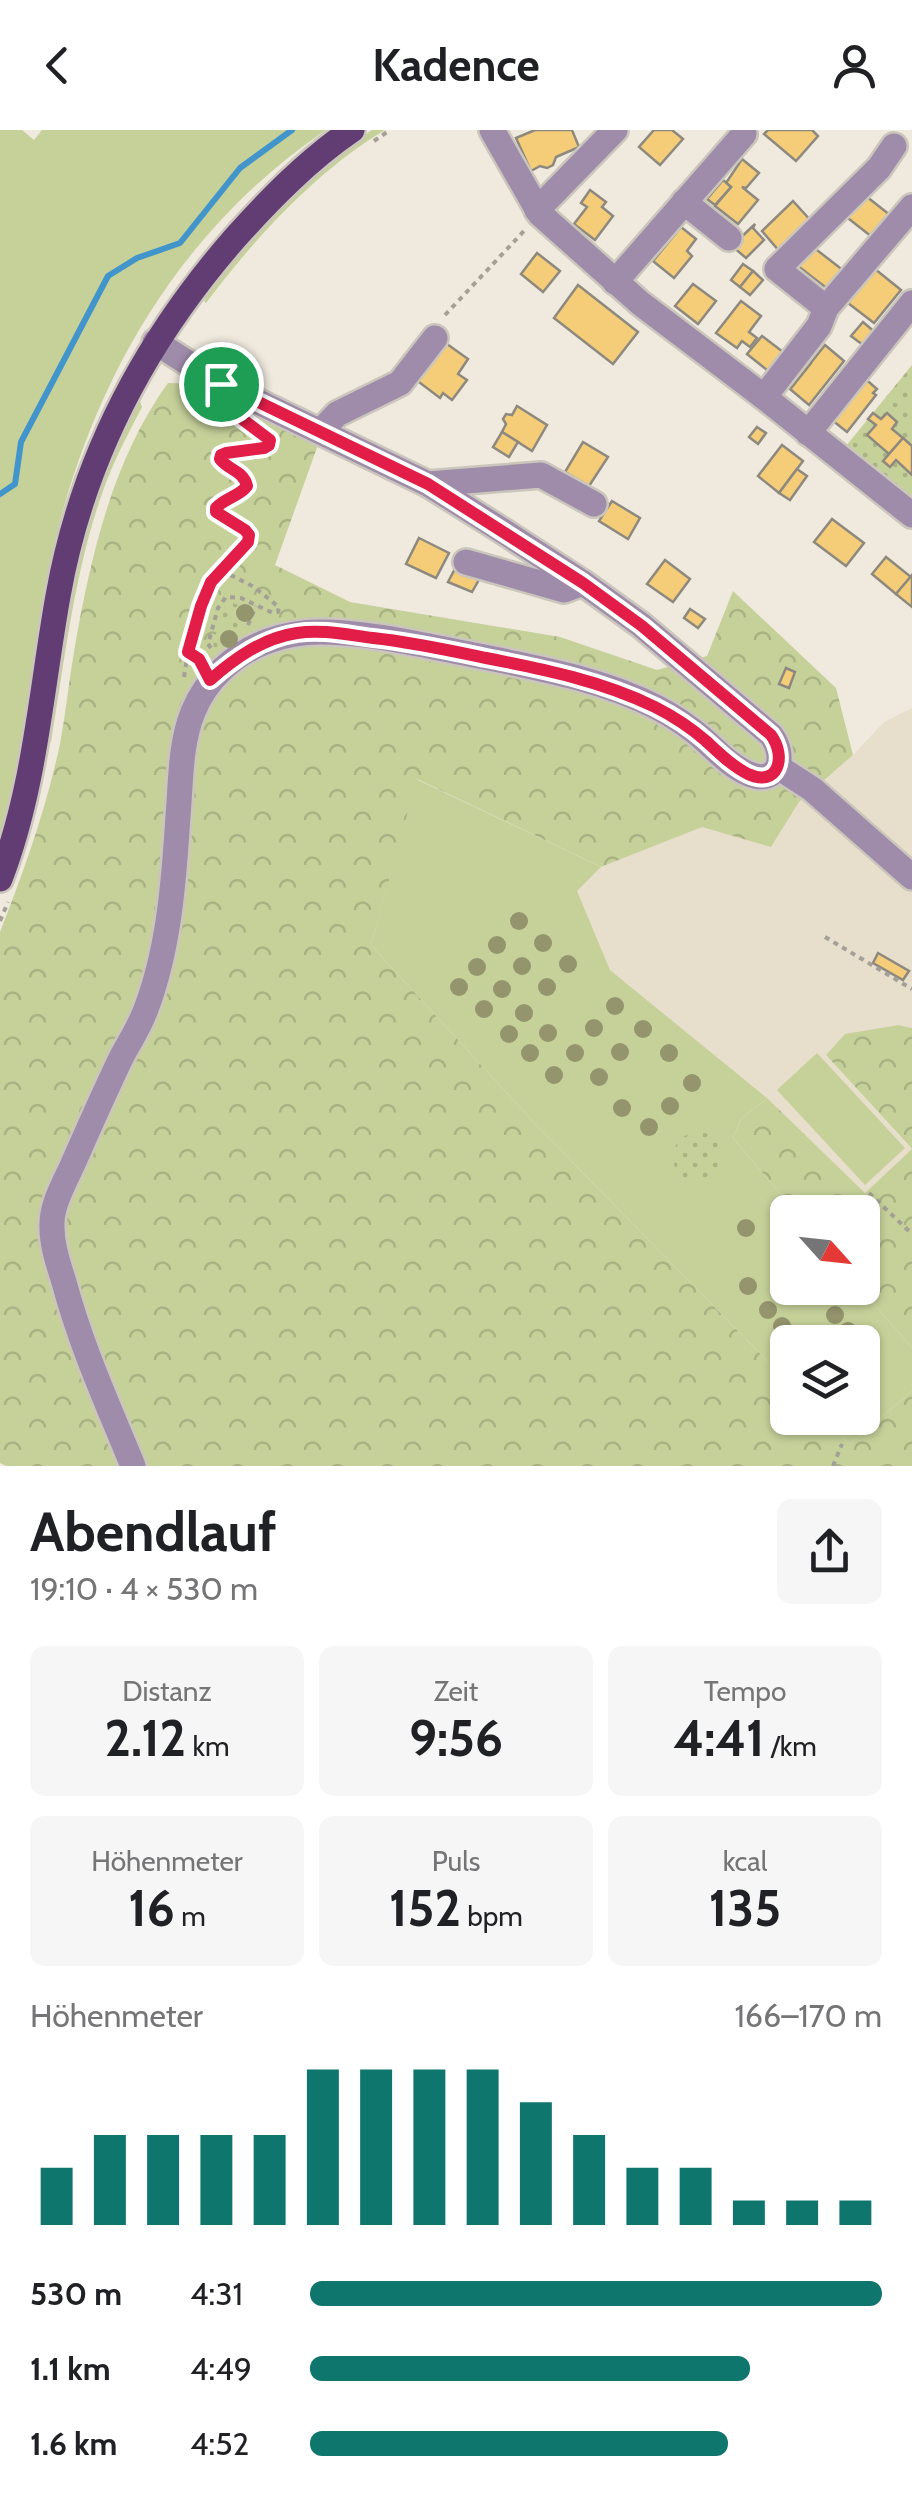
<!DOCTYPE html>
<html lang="de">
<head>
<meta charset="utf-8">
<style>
	body { margin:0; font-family:Cabin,sans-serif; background:#f6f6f6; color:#202124; height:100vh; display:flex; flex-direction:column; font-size:38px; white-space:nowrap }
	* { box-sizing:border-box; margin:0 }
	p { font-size:32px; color:#757577 }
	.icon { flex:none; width:55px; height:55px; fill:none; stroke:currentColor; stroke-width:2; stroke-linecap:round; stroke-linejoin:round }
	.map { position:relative; height:1336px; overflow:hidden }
	.side { display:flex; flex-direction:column; background:#fff; flex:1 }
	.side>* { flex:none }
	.needle { width:65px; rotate:117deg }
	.controls { position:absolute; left:770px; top:1065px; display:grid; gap:20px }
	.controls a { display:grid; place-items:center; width:110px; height:110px; border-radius:15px; background:#fff; box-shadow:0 2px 8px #0004; font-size:50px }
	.pin { position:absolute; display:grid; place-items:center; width:85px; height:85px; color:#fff; margin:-42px; border:5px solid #fff; border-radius:50%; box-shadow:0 2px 10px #0007 }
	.round { display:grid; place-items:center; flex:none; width:105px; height:105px; border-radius:15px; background:#f6f6f6 }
	.headline { display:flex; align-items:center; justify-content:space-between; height:170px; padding:0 30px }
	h1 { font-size:55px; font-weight:700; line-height:75px }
	.stats { display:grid; grid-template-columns:repeat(3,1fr); gap:15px; height:170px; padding:10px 30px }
	.stats div { display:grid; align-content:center; border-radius:15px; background:#f6f6f6; text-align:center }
	.stats b { font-size:50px; font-weight:700 }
	.stats small { font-size:28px; font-weight:400 }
	.stats p { font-size:28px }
	.chart { height:280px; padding:20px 30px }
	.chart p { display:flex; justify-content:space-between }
	.chart svg { width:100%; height:180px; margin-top:10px; stroke:#0f766e; stroke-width:6 }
	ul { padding:0 30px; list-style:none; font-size:32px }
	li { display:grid; grid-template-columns:160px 120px 1fr; align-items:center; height:75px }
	li i { height:25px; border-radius:12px; background:#0f766e }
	header { display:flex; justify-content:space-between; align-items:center; height:130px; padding:0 30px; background:#fff; font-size:45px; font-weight:700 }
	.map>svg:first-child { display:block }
	.built { fill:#e7decc }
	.grass { fill:#c6d19a }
	.forest { fill:url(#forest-crowns) }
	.park { fill:url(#park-dots) }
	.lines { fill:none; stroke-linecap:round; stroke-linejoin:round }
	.stream { stroke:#4195cb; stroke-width:6 }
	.building { fill:#f5cd78; stroke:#8e897f; stroke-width:2.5 }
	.minor-casing { stroke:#cbc6bc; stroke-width:30 }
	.major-casing { stroke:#cbc6bc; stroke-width:30 }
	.path { stroke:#a4a097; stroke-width:4; stroke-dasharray:5 5; stroke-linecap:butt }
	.minor { stroke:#9f8baa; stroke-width:25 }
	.major { stroke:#613d73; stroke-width:25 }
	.tree { fill:#94956d }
	.route-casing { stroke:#fff; stroke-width:20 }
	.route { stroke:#e11d48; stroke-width:12 }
</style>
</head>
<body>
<header><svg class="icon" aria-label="back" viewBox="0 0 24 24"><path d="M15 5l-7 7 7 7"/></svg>Kadence<svg class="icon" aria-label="person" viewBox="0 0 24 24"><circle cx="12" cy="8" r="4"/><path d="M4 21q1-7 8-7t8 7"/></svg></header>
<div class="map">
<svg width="912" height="1336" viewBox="0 0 912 1336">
	<defs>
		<pattern id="forest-crowns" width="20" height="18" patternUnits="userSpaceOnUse" patternTransform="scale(2.5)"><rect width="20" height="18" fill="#c6d19a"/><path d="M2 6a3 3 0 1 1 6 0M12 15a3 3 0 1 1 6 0" fill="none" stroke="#a9b283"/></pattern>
		<pattern id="park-dots" width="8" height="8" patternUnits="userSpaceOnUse" patternTransform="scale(2.5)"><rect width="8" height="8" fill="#c6d19a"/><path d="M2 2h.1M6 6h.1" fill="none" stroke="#a9b283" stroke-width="1.8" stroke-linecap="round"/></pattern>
	</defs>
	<rect width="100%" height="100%" fill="#efe9de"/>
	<path class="built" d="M912,578v320l-13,-3 -73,30 86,95 -48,44 -97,-96 -157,-128 -34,-79 25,-24 101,-41 69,21 28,-45 54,-47 31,-33z"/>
	<g class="grass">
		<path d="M0,0h22l12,10 8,-10h284c-139,94 -225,235 -267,395 -21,83 -22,172 -40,255 -5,22 -13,44 -19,66z"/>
		<path d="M372,0h13c-69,41 -131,109 -179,173l-2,-2c28,-55 116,-138 168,-171z"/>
		<path d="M140,271l2,6c-14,27 -29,55 -39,84 -29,81 -38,168 -52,251l-3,-1c11,-75 19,-152 41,-226 11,-39 30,-76 47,-113z"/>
		<path d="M416,649l185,88 -24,24 33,79 157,128 -26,21 -8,19 63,74h-8v76h72l52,60v43l-62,53 -27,-26h39v-76h-74l-1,39 -249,-254 -167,-182z"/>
		<path d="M817,923l88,95 -40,37 -88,-95z"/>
	</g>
	<g class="forest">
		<path d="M168,253l28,1 123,58 -44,123 75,37 210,35 97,33 50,-14 26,-65 103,97 17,67 -54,47 -28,45 -69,-20 -101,40 -184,-88 -46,166 167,182 249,254 1,37h35l27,26 62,-53v75h-906l-6,-3v-531c24,-61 46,-123 60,-188 6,-32 9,-65 15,-98 16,-91 38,-187 93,-263z"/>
		<path d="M899,895l13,3v320l-52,-60h2v-76h-66l-63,-74 8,-19 26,-21 98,95 47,-44 -86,-94 19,-21z"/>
	</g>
	<g class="park">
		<path d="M912,235v160l-79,-63z"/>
		<path d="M226,472l20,4 2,5 -9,22 -22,20c-9,-17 1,-15 2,-29 1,-11 -1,-13 7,-22z"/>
		<circle cx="698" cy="1027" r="25"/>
	</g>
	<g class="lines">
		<path class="stream" d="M0,364l15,-10 6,-42 87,-166 29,-18 43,-15 60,-75 52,-38"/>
	</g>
	<g class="building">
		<path d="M535,0h37l7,17 -23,10 -3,8 -6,3 -7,-2 -9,5 -15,-33z"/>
		<path d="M654,0h18l11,9 -23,26 -21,-18z"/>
		<path d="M768,0h44l6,6 -22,25 -32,-27z"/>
		<path d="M742,29l17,14 -13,15 -4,-1 16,13 -20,24 -23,-18 16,-19 -5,-4z"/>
		<path d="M723,50l8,7 -16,18 -8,-6z"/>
		<path d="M590,60l16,12 -4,5 11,9 -18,24 -21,-16 13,-17 -6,-4z"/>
		<path d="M862,63l28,22 -18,22 -28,-22z"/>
		<path d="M793,71l19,21 -32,30 -18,-21z"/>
		<path d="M755,94l-2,4 11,12 -18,18 -14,-12z"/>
		<path d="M681,97l15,12 -9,12 5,5 -18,22 -21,-17z"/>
		<path d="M813,117l31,24 -15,19 -31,-24z"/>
		<path d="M537,123l23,18 -17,21 -22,-18z"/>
		<path d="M743,134l10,7 -13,16 -9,-7z"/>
		<path d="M875,139l26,21 -27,33 -26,-20z"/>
		<path d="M753,141l10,9 -13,15 -10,-8z"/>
		<path d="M693,154l23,17 -18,23 -23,-18z"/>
		<path d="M578,155l60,47 -25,32 -59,-46z"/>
		<path d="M741,171l20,15 -12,16 8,6 -7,9 -8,-6 -5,7 -21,-15z"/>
		<path d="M863,192l14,12 -10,14 -16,-12z"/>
		<path d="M762,206l25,19 -15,19 -25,-20z"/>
		<path d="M447,214l21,15 -10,15 9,6 -15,20 -9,-7 -3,5 -29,-22 28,-22z"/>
		<path d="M825,215l19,16 -35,44 -19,-16z"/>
		<path d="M802,227l9,6 -19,24 -8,-7z"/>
		<path d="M862,246l15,13 -4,4 3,2 -29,37 -20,-16z"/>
		<path d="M517,276l30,19 -15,26 -30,-19 4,-8 -3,-5 3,-5 6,1z"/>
		<path d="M873,283l8,6 6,-6 10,9 -5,7 11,9 -14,16 -22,-19 9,-10 -8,-6z"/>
		<path d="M757,297l9,6 -8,11 -9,-7z"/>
		<path d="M502,302l16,10 -9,15 -16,-10z"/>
		<path d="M903,308l9,8v29l-16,-15 -6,7 -7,-6z"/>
		<path d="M583,312l25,15 -19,29 -24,-14z"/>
		<path d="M782,315l21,16 -24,32 -21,-17z"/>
		<path d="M797,339l10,7 -17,24 -11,-7z"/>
		<path d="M612,371l28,17 -12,21 -29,-18z"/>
		<path d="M832,389l32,24 -18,23 -32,-24z"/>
		<path d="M419,408l30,15 -13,25 -30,-14z"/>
		<path d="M886,427l25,20 -15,17 -24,-20z"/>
		<path d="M665,430l25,19 -17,23 -26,-18z"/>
		<path d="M457,435l24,11 -9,16 -24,-10z"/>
		<path d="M912,445v32l-16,-13z"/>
		<path d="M690,479l15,10 -7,9 -14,-10z"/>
		<path d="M786,538l9,4 -6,16 -10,-4z"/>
		<path d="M878,823l31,18 -6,9 -30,-17z"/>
	</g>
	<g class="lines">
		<defs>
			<g id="minor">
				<path d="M492,0l48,84 100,89 124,94 148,118"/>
				<path d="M684,72l45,36"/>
				<path d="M537,80l78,-80"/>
				<path d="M615,152l129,-148"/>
				<path d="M826,178l-49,-39 102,-101 15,-22"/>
				<path d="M764,267l55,-71 7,-18 86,-101"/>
				<path d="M321,301l16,-17 63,-31 35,-45"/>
				<path d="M808,303l104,-130"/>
				<path d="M428,354l113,-9 53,29"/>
				<path d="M466,432l98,28 19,-7"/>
				<path d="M778,637l34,22 100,88"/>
				<path d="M133,1336c-25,-61 -52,-120 -69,-184 -6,-19 -13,-39 -12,-59 0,-18 12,-40 20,-57 16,-36 32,-73 50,-110 8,-15 18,-30 24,-47 23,-60 28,-129 32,-193 3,-35 2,-72 15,-104 13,-33 42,-59 75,-71 17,-6 33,-9 52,-9 48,0 101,13 149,22 63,13 131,24 189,54 15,8 30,18 43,29 15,13 30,30 48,37 30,12 38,-18 22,-39l-130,-110 -58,-42 -80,-52 -75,-47 -207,-100 -66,-42"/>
			</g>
			<path id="major" d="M0,749c35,-91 41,-188 58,-283 24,-136 87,-255 177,-358 35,-39 73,-78 117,-108"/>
		</defs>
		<use href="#minor" class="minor-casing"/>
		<use href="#major" class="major-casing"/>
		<g class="path">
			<path d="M374,11l16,-11"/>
			<path d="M445,185l79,-84"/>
			<path d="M248,495l8,-19"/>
			<path d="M211,518l-3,-4 10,-36 8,-11 15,1 32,15 5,-1 1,-5 -25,-20 -33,-17"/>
			<path d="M200,530l-12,-8 13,-46 10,-24 37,-40 1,-7 -4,-5 -29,-18 3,-8 24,-13 4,-5 -4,-10 -23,-17 1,-4 4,-2 39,-5 5,-3 -2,-9 -8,-5"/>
			<path d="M184,547l4,-25"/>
			<path d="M0,791l8,-19"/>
			<path d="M825,807l87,52"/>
			<path d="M869,1063l43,41"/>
			<path d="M833,1336l9,-22"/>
		</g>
		<use href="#minor" class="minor"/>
		<use href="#major" class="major"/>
	</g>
	<g class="tree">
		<circle cx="245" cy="483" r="9"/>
		<circle cx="229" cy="509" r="9"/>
		<circle cx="519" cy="791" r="9"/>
		<circle cx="543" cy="813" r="9"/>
		<circle cx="497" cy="815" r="9"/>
		<circle cx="568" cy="834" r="9"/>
		<circle cx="522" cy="836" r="9"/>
		<circle cx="477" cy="837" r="9"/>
		<circle cx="459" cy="857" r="9"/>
		<circle cx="547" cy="857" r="9"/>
		<circle cx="502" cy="859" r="9"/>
		<circle cx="615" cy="876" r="9"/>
		<circle cx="484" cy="879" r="9"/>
		<circle cx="524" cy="883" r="9"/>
		<circle cx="594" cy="898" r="9"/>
		<circle cx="643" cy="899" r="9"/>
		<circle cx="548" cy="903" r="9"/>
		<circle cx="509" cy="904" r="9"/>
		<circle cx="620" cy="922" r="9"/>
		<circle cx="530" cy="923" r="9"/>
		<circle cx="575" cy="923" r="9"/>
		<circle cx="669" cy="923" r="9"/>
		<circle cx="554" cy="945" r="9"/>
		<circle cx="599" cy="947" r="9"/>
		<circle cx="692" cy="953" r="9"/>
		<circle cx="670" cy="976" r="9"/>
		<circle cx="622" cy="978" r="9"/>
		<circle cx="649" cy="997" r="9"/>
		<circle cx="746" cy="1098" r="9"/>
		<circle cx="748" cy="1156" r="9"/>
		<circle cx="768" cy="1180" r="9"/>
		<circle cx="835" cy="1185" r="9"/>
		<circle cx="782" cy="1196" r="9"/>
		<circle cx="848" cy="1201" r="9"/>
	</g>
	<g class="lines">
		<defs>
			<path id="route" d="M221,254l207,100 155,99 59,43 129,109c16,22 7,53 -23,39 -16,-8 -29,-21 -42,-33 -15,-13 -33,-25 -51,-34 -53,-26 -112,-38 -169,-49 -38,-8 -75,-16 -113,-20 -25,-3 -51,-9 -76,-5 -34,5 -62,25 -87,47l-11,-21 -11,-7 13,-46 10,-24 37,-40 1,-7 -4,-5 -29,-18v-4c9,-10 24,-12 31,-22 -3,-15 -19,-16 -27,-27l1,-4 5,-2 38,-5 5,-3 1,-5 -44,-33z"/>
		</defs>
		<use href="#route" class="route-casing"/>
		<use href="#route" class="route"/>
	</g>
</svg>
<div class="controls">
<a><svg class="needle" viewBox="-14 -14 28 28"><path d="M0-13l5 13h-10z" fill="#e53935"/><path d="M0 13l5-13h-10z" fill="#757577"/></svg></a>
<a><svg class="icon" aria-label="layers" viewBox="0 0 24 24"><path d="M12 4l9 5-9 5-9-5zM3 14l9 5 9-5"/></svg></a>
</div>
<div class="pin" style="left:221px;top:254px;background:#1e9e55"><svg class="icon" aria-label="arrive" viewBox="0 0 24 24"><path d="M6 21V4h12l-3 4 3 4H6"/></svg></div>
</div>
<section class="side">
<div class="headline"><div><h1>Abendlauf</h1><p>19:10 · 4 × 530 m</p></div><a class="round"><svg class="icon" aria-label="share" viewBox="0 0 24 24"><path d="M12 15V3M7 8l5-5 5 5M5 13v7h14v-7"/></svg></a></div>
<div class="stats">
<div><p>Distanz</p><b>2.12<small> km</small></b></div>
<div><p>Zeit</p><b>9:56</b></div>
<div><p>Tempo</p><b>4:41<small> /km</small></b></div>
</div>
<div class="stats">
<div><p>Höhenmeter</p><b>16<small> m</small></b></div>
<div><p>Puls</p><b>152<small> bpm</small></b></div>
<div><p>kcal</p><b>135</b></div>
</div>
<div class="chart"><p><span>Höhenmeter</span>166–170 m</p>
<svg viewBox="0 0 160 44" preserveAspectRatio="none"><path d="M5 44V30M15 44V22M25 44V22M35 44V22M45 44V22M55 44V6M65 44V6M75 44V6M85 44V6M95 44V14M105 44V22M115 44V30M125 44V30M135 44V38M145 44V38M155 44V38"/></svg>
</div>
<ul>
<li><b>530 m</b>4:31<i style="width:100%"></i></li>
<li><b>1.1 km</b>4:49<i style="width:77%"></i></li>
<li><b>1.6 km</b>4:52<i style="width:73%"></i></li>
</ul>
</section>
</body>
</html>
